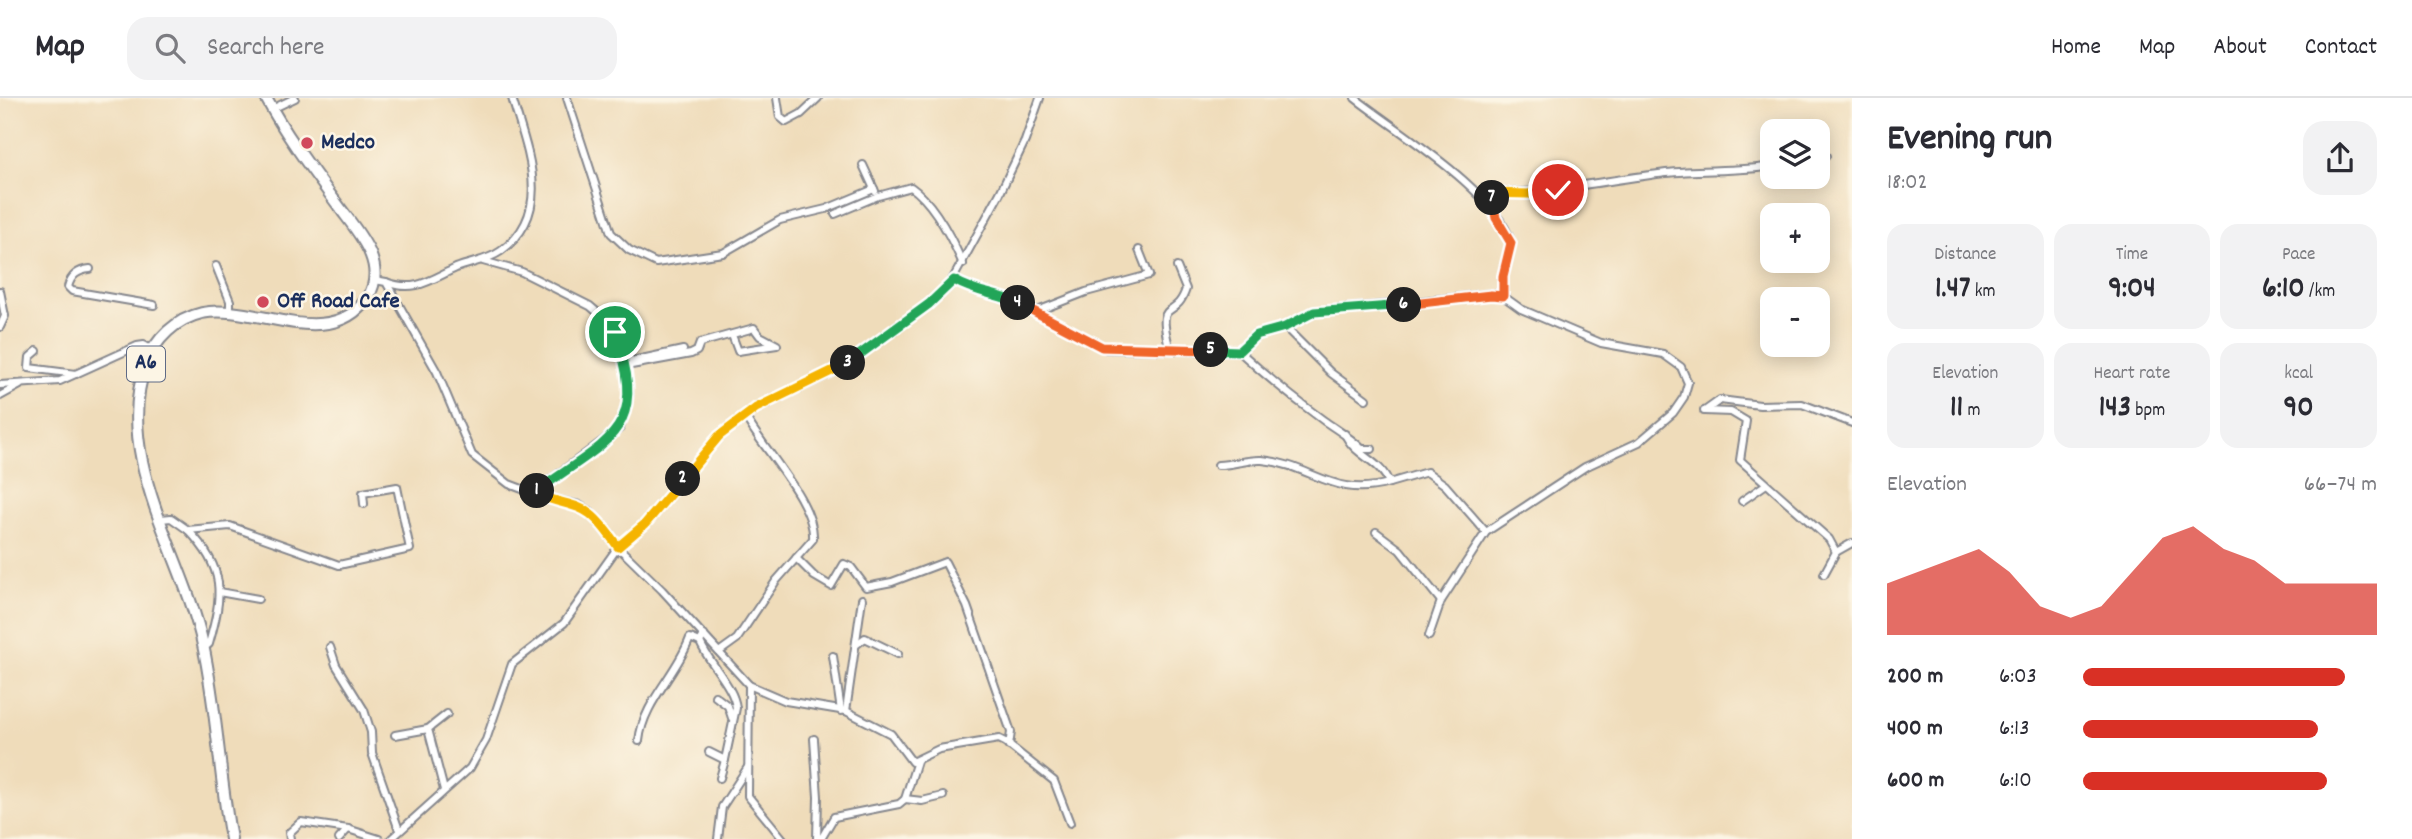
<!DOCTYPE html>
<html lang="en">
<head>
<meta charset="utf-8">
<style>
	body { margin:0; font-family:Dekko,sans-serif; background:#f2f2f3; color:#2b2b33; height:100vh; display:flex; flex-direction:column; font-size:26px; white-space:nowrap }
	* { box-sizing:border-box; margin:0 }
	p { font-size:23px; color:#7c7c81 }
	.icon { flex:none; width:38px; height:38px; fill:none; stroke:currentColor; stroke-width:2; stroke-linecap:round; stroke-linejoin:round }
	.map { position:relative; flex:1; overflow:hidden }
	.side { display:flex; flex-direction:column; background:#fff; width:560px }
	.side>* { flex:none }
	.buttons { position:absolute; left:1760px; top:21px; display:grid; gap:14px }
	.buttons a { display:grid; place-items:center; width:70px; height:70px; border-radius:14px; background:#fff; box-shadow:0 4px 18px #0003; font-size:35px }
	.pin { position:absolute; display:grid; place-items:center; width:60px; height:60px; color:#fff; margin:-30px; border:4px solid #fff; border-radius:50%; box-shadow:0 2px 7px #0007 }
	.km { position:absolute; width:35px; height:35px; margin:-18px; border-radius:50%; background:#222; color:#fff; font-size:19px; line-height:35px; text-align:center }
	.round { display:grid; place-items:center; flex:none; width:74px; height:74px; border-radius:21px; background:#f2f2f3 }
	.head { display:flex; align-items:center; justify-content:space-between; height:119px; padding:0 35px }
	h1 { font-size:38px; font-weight:700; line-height:52px }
	.stats { display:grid; grid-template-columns:repeat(3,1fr); gap:10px; height:119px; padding:7px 35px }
	.stats div { display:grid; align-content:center; border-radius:18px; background:#f2f2f3; text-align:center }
	.stats b { font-size:30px; font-weight:700 }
	.stats small { font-size:19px; font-weight:400 }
	.stats p { font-size:19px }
	.chart { height:196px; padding:14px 35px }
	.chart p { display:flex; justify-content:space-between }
	.chart svg { width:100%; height:126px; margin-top:7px; fill:#d93025; opacity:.7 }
	ul { padding:0 35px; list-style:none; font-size:23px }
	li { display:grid; grid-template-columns:112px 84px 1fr; align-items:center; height:52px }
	li i { height:18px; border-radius:9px; background:#d93025 }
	header { display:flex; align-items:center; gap:42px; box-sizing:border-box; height:98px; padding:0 35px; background:#fff; border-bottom:2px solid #e1e1e2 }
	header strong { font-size:33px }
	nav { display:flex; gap:38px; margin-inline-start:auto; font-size:24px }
	.search { width:490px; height:63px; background:#f2f2f3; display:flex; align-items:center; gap:18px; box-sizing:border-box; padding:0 24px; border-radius:21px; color:#7c7c81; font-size:26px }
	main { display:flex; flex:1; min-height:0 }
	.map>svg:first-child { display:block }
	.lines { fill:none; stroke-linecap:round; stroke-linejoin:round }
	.minor-casing { stroke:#85868c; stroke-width:10 }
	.trunk-casing { stroke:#85868c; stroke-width:14 }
	.minor { stroke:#fff; stroke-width:6 }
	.trunk { stroke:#fff; stroke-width:10 }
	.split-1-casing { stroke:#fff; stroke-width:14 }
	.split-2-casing { stroke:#fff; stroke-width:14 }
	.split-3-casing { stroke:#fff; stroke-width:14 }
	.split-4-casing { stroke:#fff; stroke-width:14 }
	.split-5-casing { stroke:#fff; stroke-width:14 }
	.split-6-casing { stroke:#fff; stroke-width:14 }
	.split-7-casing { stroke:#fff; stroke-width:14 }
	.split-8-casing { stroke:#fff; stroke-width:14 }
	.split-1 { stroke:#22a559; stroke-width:9 }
	.split-2 { stroke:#f5b400; stroke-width:9 }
	.split-3 { stroke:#f5b400; stroke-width:9 }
	.split-4 { stroke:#22a559; stroke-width:9 }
	.split-5 { stroke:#f0652b; stroke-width:9 }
	.split-6 { stroke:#22a559; stroke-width:9 }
	.split-7 { stroke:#f0652b; stroke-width:9 }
	.split-8 { stroke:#f5b400; stroke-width:9 }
	.poi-dot { fill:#d1495b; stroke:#fcf5e5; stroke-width:2.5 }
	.labels { text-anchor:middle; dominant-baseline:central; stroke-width:5; stroke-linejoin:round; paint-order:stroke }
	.shield { fill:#fcf5e5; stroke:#5e6a86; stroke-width:2 }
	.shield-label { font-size:21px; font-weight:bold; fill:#1b2f5e }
	.poi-label { font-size:23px; font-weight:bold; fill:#1b2f5e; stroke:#fcf5e5; text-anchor:start }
</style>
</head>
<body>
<header>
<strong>Map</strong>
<div class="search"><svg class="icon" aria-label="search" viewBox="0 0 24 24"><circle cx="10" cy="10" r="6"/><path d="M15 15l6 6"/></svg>Search here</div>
<nav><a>Home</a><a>Map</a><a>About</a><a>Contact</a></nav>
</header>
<main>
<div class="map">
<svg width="1852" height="741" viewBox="0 0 1852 741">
	<rect width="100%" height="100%" fill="#fcf5e5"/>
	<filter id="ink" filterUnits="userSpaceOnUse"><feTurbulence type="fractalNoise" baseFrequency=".0143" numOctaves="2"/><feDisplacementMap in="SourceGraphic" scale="14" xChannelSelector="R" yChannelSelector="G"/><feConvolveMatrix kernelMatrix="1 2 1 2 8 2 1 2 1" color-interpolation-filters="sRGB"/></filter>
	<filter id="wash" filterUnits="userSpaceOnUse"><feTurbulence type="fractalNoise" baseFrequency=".00686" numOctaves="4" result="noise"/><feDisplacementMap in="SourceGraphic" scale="28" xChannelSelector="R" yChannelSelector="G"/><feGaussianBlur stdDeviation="1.57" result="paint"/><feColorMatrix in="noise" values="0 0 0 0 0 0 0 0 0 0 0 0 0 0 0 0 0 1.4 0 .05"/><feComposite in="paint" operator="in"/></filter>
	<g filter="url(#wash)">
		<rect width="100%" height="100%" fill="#efdcba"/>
	</g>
	<g filter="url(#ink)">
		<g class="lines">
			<defs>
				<g id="minor">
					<path d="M567,0l44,135 18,17 27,13 67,-10 57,-33 46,-11 48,-20"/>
					<path d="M777,0l3,19 6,5 15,-8 17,-16"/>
					<path d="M1355,0c43,34 140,92 156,144l-8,34v20"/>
					<path d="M272,11l23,-11"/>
					<path d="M1818,59l8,-1"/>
					<path d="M863,67l12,26"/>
					<path d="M835,116l43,-18 33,-9c23,16 41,52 52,77"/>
					<path d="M1496,120l-7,-25c60,1 117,-13 177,-20 35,-4 71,-1 107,-7"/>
					<path d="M483,163l39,11 68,34 21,18 14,36 4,34 -9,34 -87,65"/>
					<path d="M216,168l14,35v10"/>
					<path d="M90,171c-12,1 -19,6 -22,18l4,4 82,14"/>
					<path d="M375,182l11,2 51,90 35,83 37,29 37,14 33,7 11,7 28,35 44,43 87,95 -1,111 35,43"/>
					<path d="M954,182c21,13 41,13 64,23l89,46 132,2c27,25 54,47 84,69 14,10 27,17 39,29h10"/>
					<path d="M386,184c29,11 44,-2 70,-14 15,-6 31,-7 45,-17 54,-39 26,-101 11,-153"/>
					<path d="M0,193l5,25 -5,11"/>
					<path d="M1035,214l51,-20 63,-17 -10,-25"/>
					<path d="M1285,229l46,46 35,26"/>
					<path d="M1170,252c-15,-56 5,-27 16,-61l-9,-22"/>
					<path d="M37,253l-7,6 -1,11 47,6"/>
					<path d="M1239,253l17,-16 29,-8 29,-15 177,-18 12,2 18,13 80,34 62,11 18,13 7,16 -4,14 -11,16 -34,29 -54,25 -99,65 -45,69 -12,35"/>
					<path d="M625,255l7,8 51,-11"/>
					<path d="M626,268l65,-12 6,-3 3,-8 54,-15 6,8 17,9 -39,6 -6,-16"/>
					<path d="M0,287l60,-4 77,-35 7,-1 9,5"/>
					<path d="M0,298l20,-11"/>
					<path d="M1706,312l14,-10 40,5 42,-1 50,19"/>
					<path d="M1704,313l27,1 15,9 -6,39 89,79 7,13 -12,22"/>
					<path d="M1218,367c14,0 30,-6 44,-5 51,5 71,39 127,23 -9,-24 -34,-26 -44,-49"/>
					<path d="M1389,385l38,-11 18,13 41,47"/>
					<path d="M1742,403l23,-16"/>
					<path d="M161,421l10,-1 17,12 42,-4 109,39 71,-16 -13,-62 -34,6 1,11"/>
					<path d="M188,432c38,39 35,64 21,114l-5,4"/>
					<path d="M1376,434l24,18 41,51"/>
					<path d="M1836,454l16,-9"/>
					<path d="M796,460l18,18 17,10 13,-22 7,3 15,20 26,-5 53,-20 22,44 44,126 -2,14"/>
					<path d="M219,494l39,7"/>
					<path d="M704,537l-4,7c9,22 34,44 36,66l-11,52 -16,-8"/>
					<path d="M857,546l8,-6 33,16"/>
					<path d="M330,549l6,18 28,45 7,22 1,21 27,77"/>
					<path d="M719,554l18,-13 39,-58 37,-42c3,-35 -50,-90 -68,-123"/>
					<path d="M833,558l8,55"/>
					<path d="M749,587l37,16 60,10 45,23 21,28 27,-13 60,-10 6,3 49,39 16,42"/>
					<path d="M715,598l13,10 4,12"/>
					<path d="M846,613l16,-112"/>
					<path d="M395,637l33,-6"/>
					<path d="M814,641l4,58 -1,42"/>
					<path d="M639,643c4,-39 38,-67 51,-103l10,4"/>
					<path d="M720,680l5,-18"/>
					<path d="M444,692l-16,-61 19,-15"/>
					<path d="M905,701l17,2 21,-5"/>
					<path d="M290,741l-1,-6 12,-11 47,7 31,10"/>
					<path d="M339,741l9,-10"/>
					<path d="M391,741l79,-71 16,-28 26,-76 52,-41 54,-76 27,-23 74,-88 37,-28 81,-38 92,-66 20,-18 51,-93 25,-52 15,-43"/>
					<path d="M718,741l4,-32 26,-40"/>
					<path d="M821,741l13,-22 65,-13 6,-5 12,-38"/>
				</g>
				<path id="trunk" d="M231,741c-12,-64 -14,-130 -28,-194 -19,-89 -91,-188 -57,-281 9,-25 30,-45 56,-51 51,-11 128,41 166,-16 19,-31 -7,-61 -25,-85 -27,-37 -55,-73 -77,-114"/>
			</defs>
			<use href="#minor" class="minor-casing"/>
			<use href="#trunk" class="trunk-casing"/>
			<use href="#minor" class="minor"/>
			<use href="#trunk" class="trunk"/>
		</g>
	</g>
	<g class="lines" filter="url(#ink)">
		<defs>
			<path id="split-1" d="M537,393c73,-53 113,-60 78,-159"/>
			<path id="split-2" d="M537,393l-4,2c50,19 51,5 85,54l27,-23 38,-45"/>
			<path id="split-3" d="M683,381l36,-43 37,-28 92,-45"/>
			<path id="split-4" d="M848,265l81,-59 25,-24c22,13 41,13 64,23"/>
			<path id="split-5" d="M1018,205l84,44 109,3"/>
			<path id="split-6" d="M1211,252l28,1 17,-16 29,-8 29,-15 90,-7"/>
			<path id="split-7" d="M1404,207l87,-10 12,1v-20l8,-33 -15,-25 -4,-20"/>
			<path id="split-8" d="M1492,100l-3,-5 39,1 30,-4"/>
		</defs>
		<use href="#split-1" class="split-1-casing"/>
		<use href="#split-2" class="split-2-casing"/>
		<use href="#split-3" class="split-3-casing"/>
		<use href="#split-4" class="split-4-casing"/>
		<use href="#split-5" class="split-5-casing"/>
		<use href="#split-6" class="split-6-casing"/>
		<use href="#split-7" class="split-7-casing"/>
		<use href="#split-8" class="split-8-casing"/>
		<use href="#split-1" class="split-1"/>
		<use href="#split-2" class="split-2"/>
		<use href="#split-3" class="split-3"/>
		<use href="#split-4" class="split-4"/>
		<use href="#split-5" class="split-5"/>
		<use href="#split-6" class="split-6"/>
		<use href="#split-7" class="split-7"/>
		<use href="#split-8" class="split-8"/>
	</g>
	<g class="poi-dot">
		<circle cx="307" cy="45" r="7"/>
		<circle cx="263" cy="204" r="7"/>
	</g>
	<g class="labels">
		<rect class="shield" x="127" y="248.5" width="38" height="35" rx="5"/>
		<g class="shield-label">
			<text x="146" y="266">A6</text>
		</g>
		<g class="poi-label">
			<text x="321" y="45">Medco</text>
			<text x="277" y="204">Off Road Cafe</text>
		</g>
	</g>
</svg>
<div class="buttons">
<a><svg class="icon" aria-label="layers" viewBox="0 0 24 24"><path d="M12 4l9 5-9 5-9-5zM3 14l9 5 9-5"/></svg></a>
<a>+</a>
<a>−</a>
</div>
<div class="pin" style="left:615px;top:234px;background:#1e9e55"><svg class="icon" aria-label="arrive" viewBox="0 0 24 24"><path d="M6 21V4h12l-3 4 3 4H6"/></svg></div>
<div class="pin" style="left:1558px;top:92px;background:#d93025"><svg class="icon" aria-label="check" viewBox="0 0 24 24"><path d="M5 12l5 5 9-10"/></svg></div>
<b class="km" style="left:537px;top:393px">1</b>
<b class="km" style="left:683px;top:381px">2</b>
<b class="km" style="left:848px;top:265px">3</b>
<b class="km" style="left:1018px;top:205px">4</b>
<b class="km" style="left:1211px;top:252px">5</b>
<b class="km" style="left:1404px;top:207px">6</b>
<b class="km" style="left:1492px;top:100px">7</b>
</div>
<section class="side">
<div class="head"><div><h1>Evening run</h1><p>18:02</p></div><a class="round"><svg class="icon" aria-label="share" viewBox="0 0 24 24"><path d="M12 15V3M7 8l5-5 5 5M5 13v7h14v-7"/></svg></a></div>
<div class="stats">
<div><p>Distance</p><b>1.47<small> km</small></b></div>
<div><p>Time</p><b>9:04</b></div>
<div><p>Pace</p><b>6:10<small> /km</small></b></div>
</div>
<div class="stats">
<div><p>Elevation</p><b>11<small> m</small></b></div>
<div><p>Heart rate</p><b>143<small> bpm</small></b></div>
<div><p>kcal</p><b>90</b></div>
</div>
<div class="chart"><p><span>Elevation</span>66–74 m</p>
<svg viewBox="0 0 160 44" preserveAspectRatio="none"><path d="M0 44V26L10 22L20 18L30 14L40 22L50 34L60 38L70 34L80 22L90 10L100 6L110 14L120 18L130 26L140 26L150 26L160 26V44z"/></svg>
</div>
<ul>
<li><b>200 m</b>6:03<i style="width:89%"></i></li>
<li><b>400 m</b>6:13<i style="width:80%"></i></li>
<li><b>600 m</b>6:10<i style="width:83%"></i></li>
</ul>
</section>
</main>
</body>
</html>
